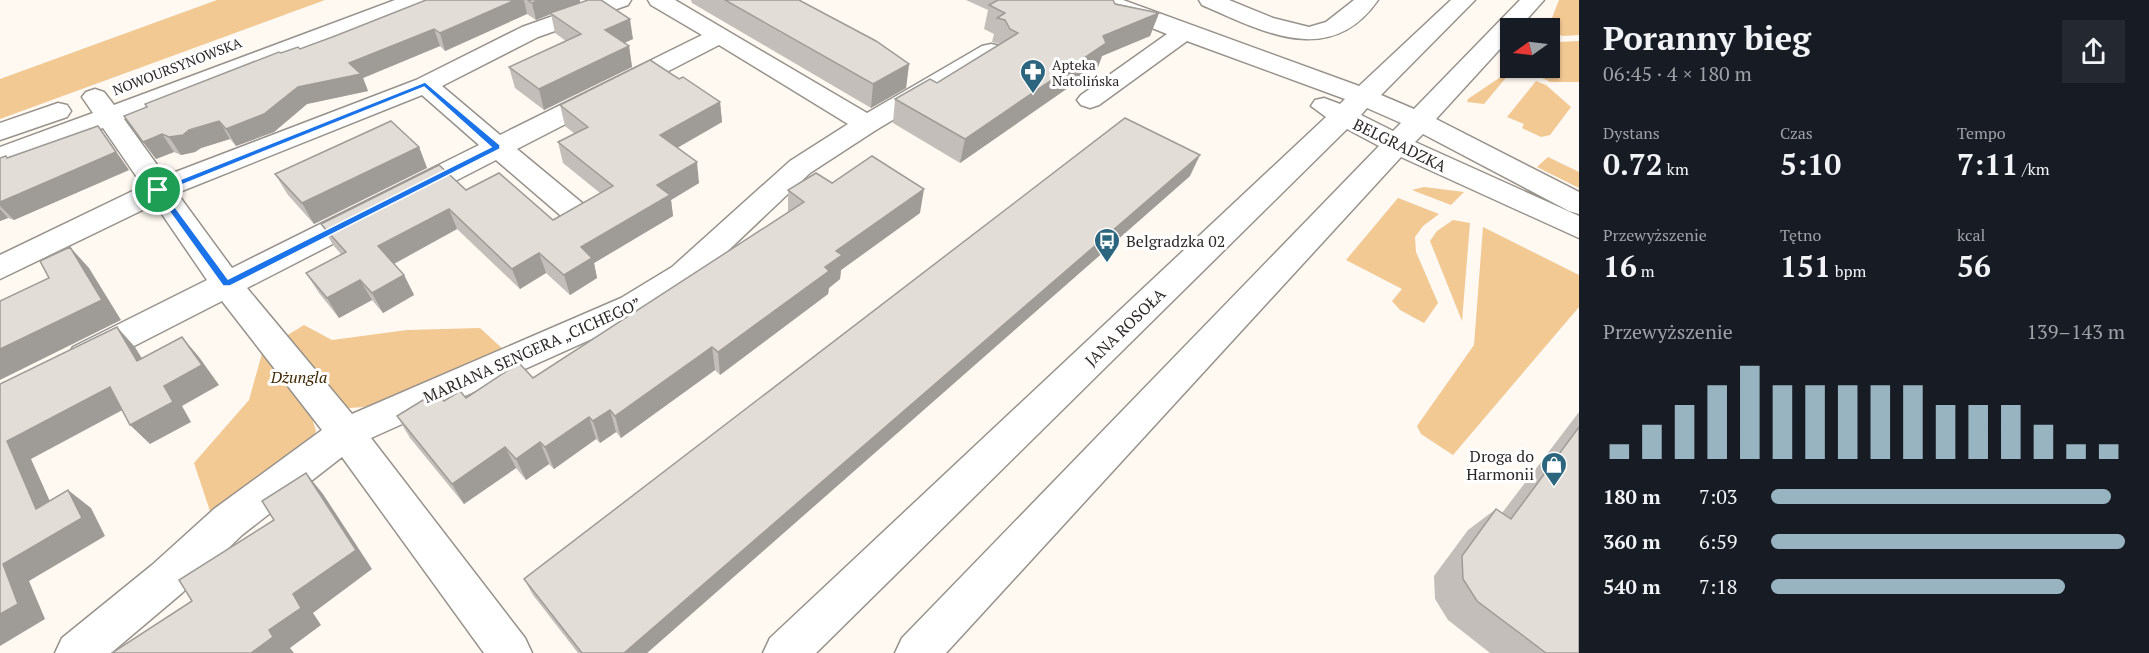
<!DOCTYPE html>
<html lang="pl">
<head>
<meta charset="utf-8">
<style>
	body { margin:0; font-family:"PT Serif",serif; background:#242831; color:#f1f3f6; height:100vh; display:flex; flex-direction:column; font-size:22px; white-space:nowrap }
	* { box-sizing:border-box; margin:0 }
	p { font-size:20px; color:#9ea1a6 }
	.icon { flex:none; width:33px; height:33px; fill:none; stroke:currentColor; stroke-width:2; stroke-linecap:round; stroke-linejoin:round }
	.map { position:relative; flex:1; overflow:hidden }
	.sheet { display:flex; flex-direction:column; background:#171b24; width:570px }
	.sheet>* { flex:none }
	.needle { width:39px; rotate:256deg }
	.controls { position:absolute; left:1500px; top:18px; display:grid; gap:12px }
	.controls a { display:grid; place-items:center; width:60px; height:60px; border-radius:0px; background:#171b24; box-shadow:0 2px 4px #0004; font-size:30px }
	.pin { position:absolute; display:grid; place-items:center; width:51px; height:51px; color:#fff; margin:-26px; border:3px solid #fff; border-radius:50%; box-shadow:0 2px 6px #0007 }
	.round { display:grid; place-items:center; flex:none; width:63px; height:63px; border-radius:0px; background:#242831 }
	.summary { display:flex; align-items:center; justify-content:space-between; height:102px; padding:0 24px }
	h1 { font-size:33px; font-weight:600; line-height:45px }
	.figures { display:grid; grid-template-columns:repeat(3,1fr); gap:9px; height:102px; padding:6px 24px }
	.figures div { display:grid; align-content:center }
	.figures b { font-size:30px; font-weight:600 }
	.figures small { font-size:16px; font-weight:400 }
	.figures p { font-size:16px }
	.chart { height:168px; padding:12px 24px }
	.chart p { display:flex; justify-content:space-between }
	.chart svg { width:100%; height:108px; margin-top:6px; stroke:#98b4c0; stroke-width:6 }
	ul { padding:0 24px; list-style:none; font-size:20px }
	li { display:grid; grid-template-columns:96px 72px 1fr; align-items:center; height:45px }
	li i { height:15px; border-radius:8px; background:#98b4c0 }
	main { display:flex; flex:1; min-height:0 }
	.map>svg:first-child { display:block }
	.green { fill:#f2c893 }
	.lines { fill:none; stroke-linecap:round; stroke-linejoin:round }
	.minor-casing { stroke:#97928c; stroke-width:3 }
	.minor { fill:#fff; fill-rule:evenodd }
	.wall { fill:#c3beb9 }
	.shaded-wall { fill:#9f9b96 }
	.building { fill:#e3ddd7; stroke:#9f9b96; stroke-width:1.5 }
	.route { fill:#1a73e8; stroke:#fff; stroke-width:1.5; fill-rule:evenodd }
	.labels { text-anchor:middle; dominant-baseline:central; stroke-width:6; stroke-linejoin:round; paint-order:stroke }
	.far-poi-label { font-size:14px; fill:#2b2926; stroke:#fff; text-anchor:start }
	.far-street-label { font-size:14px; fill:#2b2926; stroke:#fff }
	.street-label { font-size:16px; fill:#2b2926; stroke:#fff }
	.poi-label { font-size:16px; fill:#2b2926; stroke:#fff; text-anchor:start }
	.park-label { font-size:16px; font-style:italic; fill:#402906; stroke:#fff }
</style>
</head>
<body>
<main>
<div class="map">
<svg width="1579" height="653" viewBox="0 0 1579 653">
	<rect width="100%" height="100%" fill="#fff9f2"/>
	<g class="green">
		<path d="M217,0h108l-325,119v-40z"/>
		<path d="M1559,0h20v35l-16,1 -13,-4 -2,-4z"/>
		<path d="M1579,41v41h-29l-17,-9 4,-5h13v-15l8,-11z"/>
		<path d="M1514,68l-30,36 -17,-2 1,-3z"/>
		<path d="M1536,81l10,4 25,22 -21,28 -9,2 -19,-9 2,-4 -17,-7z"/>
		<path d="M1548,157l31,15v16l-42,-21z"/>
		<path d="M1424,187l40,5 -13,13 -39,-15z"/>
		<path d="M1398,198l41,16 -16,12 -8,11 1,15 22,51 -14,20 -24,-13 -8,-9 10,-12 -56,-29z"/>
		<path d="M1453,220l17,3 -8,98 -32,-80 7,-10z"/>
		<path d="M1483,227l96,48v32l-126,148 -32,-21 -4,-8 57,-81z"/>
		<path d="M304,325l28,15 75,-10 73,-2 25,23 -119,50 -22,6 -15,1 -11,-7 -26,17 4,13 -11,19 -93,67 -18,-54 55,-63 14,-50z"/>
	</g>
	<g class="lines">
		<defs>
			<g id="minor">
				<path d="M395,0h32l-3,5 -300,114 41,57 251,-96 106,-53 76,-27h33l-3,5 -90,32 -96,49 58,49 202,-100 -51,-30 -3,-5h27l192,113 115,-67 9,-2 9,2 3,5 -3,5 -124,74 -66,43 -116,110 -51,33 -272,122 154,200 7,15h-48l-142,-196 -100,78 -60,58 -71,60h-56l7,-15 90,-73 62,-56 108,-79 -100,-129 -125,64 -12,4 -12,-4 -5,-9 5,-9 134,-67 -52,-76 -155,75v-24l143,-69 -40,-58 -103,38v-19l93,-34 -11,-16 4,-5 9,-3 9,3 10,13zM719,45l129,79 -58,37 -118,106 -51,31 -269,116 -105,-126 249,-128 71,61 10,3 10,-3 5,-7 -5,-7 -70,-58zM422,95l57,50 -247,123 -55,-75z"/>
				<path d="M1092,0h31l236,86 92,-86h24l-94,95 33,14 106,-109h24l-25,28h-9v10l-74,81 143,73v22l-10,-3 -146,-77 -8,8 164,74v22l-178,-81 -455,496h-51l7,-15 477,-492 -32,-17 -531,524h-53l7,-15 556,-521 -15,-11 4,-6 9,-2 16,6 5,-5 -158,-58 -88,64 -9,3 -9,-3 -4,-5 4,-5 86,-61 -72,-29zM1367,108l34,15 -8,8 -32,-16z"/>
				<path d="M1199,0h30l44,18 36,9 17,-5 28,-22h24c-48,69 -116,31 -176,5z"/>
				<path d="M58,103l9,2 4,6 -4,6 -67,23v-17z"/>
			</g>
		</defs>
		<use href="#minor" class="minor-casing"/>
		<use href="#minor" class="minor"/>
	</g>
	<g class="wall">
		<path d="M426,0h154v3l53,36 -9,4 5,3 3,21 -88,43 -29,-22 -6,-21 57,-26 -11,-8 -4,-19 -15,6 -9,-6 -82,37 -5,-5 -77,32 5,13 -61,13 -33,28 -38,14 -6,-7 -29,9 -6,4 -14,3 -7,-3 -18,7 -32,-43 157,-63 19,-4 35,-13z"/>
		<path d="M691,0h108l110,64 -3,24 -35,20 -179,-105z"/>
		<path d="M966,0h135l58,13 -9,23 -48,20 -4,11 -138,96 -67,-40 2,-24 42,-16 63,-39 -8,-2 2,-8 -10,-5 4,-19z"/>
		<path d="M679,79l41,23 2,20 -45,26 22,35 -28,17 2,16 -79,47 3,15 -27,17 -24,-22 -26,16 -63,-60 -63,35 10,11 10,20 -31,18 -11,-13 -33,18 -20,-25 -13,-20 35,-19 -8,-9 -12,-21 145,-34 87,30 47,-27 -37,-30 -5,-21 17,-8 -10,-8 -5,-21z"/>
		<path d="M98,126l31,44 -115,50 -6,-2 -8,3v-63h8z"/>
		<path d="M419,147l8,21 -113,56 -26,-29 -13,-21z"/>
		<path d="M1190,176l-543,477h-69l-45,-58 -9,-16z"/>
		<path d="M832,183l88,30 -79,57 -1,9 -11,9 -1,6 -108,81 -5,-5 -94,68 -5,-6 -16,11 -4,-4 -42,30 -5,-5 -23,16 -10,-12 -52,36 -54,-66 -13,-22 47,-15 22,-3 67,-20 255,-166v-22z"/>
		<path d="M1579,412v241h-89l-42,-33 -13,-21 -1,-23 34,-46 28,-21 6,4z"/>
	</g>
	<g class="shaded-wall">
		<path d="M515,0h9l3,14 -82,37 -5,-18z"/>
		<path d="M539,0h41v4l-30,9 1,1 -15,6 -4,-17z"/>
		<path d="M1159,13l-9,23 -48,20 -4,11 -138,96 5,-24 138,-103z"/>
		<path d="M630,19l3,20 -24,11 -4,-20z"/>
		<path d="M434,29l6,17 -77,32 5,13 -61,13 -33,28 -38,14 -10,-17 72,-42 51,-24z"/>
		<path d="M629,46l3,21 -88,43 -5,-21z"/>
		<path d="M909,64l-3,24 -35,20 2,-24z"/>
		<path d="M720,102l2,20 -59,34 -3,-21z"/>
		<path d="M219,121l11,18 -29,9 -6,4 -14,3 -12,-18z"/>
		<path d="M98,126l31,44 -115,50 -14,-14v-4z"/>
		<path d="M162,134l12,18 -18,7 -13,-17z"/>
		<path d="M419,147l8,21 -113,56 -12,-21z"/>
		<path d="M1200,155l-10,21 -543,477h-23z"/>
		<path d="M697,162l2,21 -28,17 2,16 -79,47 3,15 -27,17 -6,-20 17,-28 76,-62z"/>
		<path d="M924,189l-4,24 -79,57 -1,9 -11,9 -1,6 -108,81 -2,-23 107,-85 11,-16z"/>
		<path d="M0,209l8,9 -8,3z"/>
		<path d="M449,209l8,20 -69,38 -10,-21z"/>
		<path d="M70,247l19,21 32,52 -121,60v-31z"/>
		<path d="M539,253l7,20 -26,16 -8,-20z"/>
		<path d="M404,275l10,20 -31,18 -11,-20z"/>
		<path d="M360,280l12,20 -33,18 -12,-20z"/>
		<path d="M117,327l18,20 20,33 -18,-19z"/>
		<path d="M182,337l17,20 20,28 -37,21 9,16 -41,22 -20,-19 34,-39z"/>
		<path d="M712,347l3,23 -94,68 -6,-22z"/>
		<path d="M110,387l20,19 -99,53 30,67 -25,-17 -29,-68z"/>
		<path d="M610,410l6,22 -16,11 -7,-22z"/>
		<path d="M589,417l7,22 -42,30 -9,-22z"/>
		<path d="M540,442l9,22 -23,16 -10,-21z"/>
		<path d="M505,447l11,21 -52,36 -12,-20z"/>
		<path d="M306,473l17,21 49,75 -59,44 8,12 -31,23 4,5h-43l18,-23 24,-36z"/>
		<path d="M68,490l23,18 14,28 -76,45 16,38 -45,27v-32l3,-50z"/>
	</g>
	<g class="building">
		<path d="M426,0h89l-75,33 -6,-4 -85,34 12,11 -63,13 -34,27 -38,15 -7,-8 -30,9 -6,5 -14,2 -7,-3 -19,8 -19,-26 23,-9 -2,-3 134,-52 2,1 17,-6 2,2 35,-13z"/>
		<path d="M528,0h11l-7,3z"/>
		<path d="M588,0h13l29,19 -25,11 24,16 -90,43 -30,-22 72,-33 -31,-21z"/>
		<path d="M725,0h74l77,41 33,23 -36,20z"/>
		<path d="M998,0h115l2,4 44,9 -56,23 3,7 -141,96 -70,-40 35,-20 7,4 81,-50 -8,-4 -5,-9 -8,-2 8,-5 -16,-8z"/>
		<path d="M650,60l29,19 4,-2 37,25 -60,33 37,27 -40,23 13,10 -89,52 11,11 -28,17 -25,-22 -27,16 -63,-60 -71,37 26,29 -32,18 -12,-13 -33,18 -21,-25 40,-21 -25,-28 118,-59 27,25 33,-17 54,47 60,-34 -55,-44 30,-15 -28,-22z"/>
		<path d="M1125,118l75,37 -576,498h-42l-58,-74z"/>
		<path d="M391,121l28,26 -117,56 -27,-29z"/>
		<path d="M98,126l18,26 -116,50v-44l6,-2 1,2z"/>
		<path d="M872,156l52,33 -88,62 6,4 -17,12 4,4 -111,81 -6,-5 -97,69 -5,-6 -17,11 -4,-4 -44,30 -5,-5 -24,17 -11,-12 -53,37 -55,-68 39,-24 8,9 16,-10 6,7 53,-35 14,15 271,-176 -16,-12 28,-17 16,10z"/>
		<path d="M70,247l32,53 -102,49v-48l49,-23 -9,-17z"/>
		<path d="M117,327l20,34 45,-24 20,28 -38,21 9,16 -43,23 -20,-38 -103,54 29,68 32,-19 14,28 -79,46 15,40 -18,10v-230z"/>
		<path d="M1579,427v226h-33l-69,-52 -14,-22 -1,-23 34,-47 15,10z"/>
		<path d="M306,473l50,77 -63,44 8,14 -32,22 4,7 -22,16h-139l80,-52 -13,-21 95,-60 -12,-19z"/>
	</g>
	<path class="route" d="M425,82l75,63v4l-270,137h-7l-69,-96zM424,87l67,60 -263,132 -64,-87z"/>
	<defs>
		<symbol id="pharmacy-pin" viewBox="-11 -11 22 30"><path d="M0 17L-7.5 6A9.5 9.5 0 1 1 7.5 6Z" fill="#2b667e" stroke="#fff"/><path d="M-2-6h4v4h4v4h-4v4h-4v-4h-4v-4h4Z" fill="#fff"/></symbol>
		<symbol id="bus-pin" viewBox="-11 -11 22 30"><path d="M0 17L-7.5 6A9.5 9.5 0 1 1 7.5 6Z" fill="#2b667e" stroke="#fff"/><path d="M-5-6H5V4H4V6H2V4H-2V6H-4V4H-5ZM-3.5-4V0h7V-4ZM-3.5 1.2v1.5H-2V1.2ZM2 1.2v1.5H3.5V1.2Z" fill="#fff"/></symbol>
		<symbol id="shop-pin" viewBox="-11 -11 22 30"><path d="M0 17L-7.5 6A9.5 9.5 0 1 1 7.5 6Z" fill="#2b667e" stroke="#fff"/><path d="M-5-2.5h2.3a2.7 3.5 0 0 1 5.4 0H5L5.5 6h-11ZM-1.5-2.5h3a1.5 2.3 0 0 0-3 0Z" fill="#fff"/></symbol>
	</defs>
	<g fill-rule="evenodd">
		<use href="#pharmacy-pin" x="1018" y="57" width="30" height="40"/>
		<use href="#bus-pin" x="1092" y="226" width="30" height="40"/>
		<use href="#shop-pin" x="1539" y="450" width="30" height="40"/>
	</g>
	<g class="labels">
		<g class="far-poi-label">
			<text x="1052" y="64">Apteka<tspan x="1052" dy="16">Natolińska</tspan></text>
		</g>
		<g class="far-street-label">
			<text transform="translate(177 66) rotate(-21)">NOWOURSYNOWSKA</text>
		</g>
		<g class="street-label">
			<text transform="translate(1400 145) rotate(26)">BELGRADZKA</text>
			<text transform="translate(1125 327) rotate(-44)">JANA ROSOŁA</text>
			<text transform="translate(532 350) rotate(-24)">MARIANA SENGERA „CICHEGO”</text>
		</g>
		<g class="poi-label">
			<text x="1126" y="241">Belgradzka 02</text>
			<text x="1534" y="456" text-anchor="end">Droga do<tspan x="1534" dy="18">Harmonii</tspan></text>
		</g>
		<g class="park-label">
			<text x="299" y="377">Dżungla</text>
		</g>
	</g>
</svg>
<div class="controls">
<a><svg class="needle" viewBox="-14 -14 28 28"><path d="M0-13l5 13h-10z" fill="#e53935"/><path d="M0 13l5-13h-10z" fill="#9ea1a6"/></svg></a>
</div>
<div class="pin" style="left:158px;top:190px;background:#1e9e55"><svg class="icon" aria-label="arrive" viewBox="0 0 24 24"><path d="M6 21V4h12l-3 4 3 4H6"/></svg></div>
</div>
<section class="sheet">
<div class="summary"><div><h1>Poranny bieg</h1><p>06:45 · 4 × 180 m</p></div><a class="round"><svg class="icon" aria-label="share" viewBox="0 0 24 24"><path d="M12 15V3M7 8l5-5 5 5M5 13v7h14v-7"/></svg></a></div>
<div class="figures">
<div><p>Dystans</p><b>0.72<small> km</small></b></div>
<div><p>Czas</p><b>5:10</b></div>
<div><p>Tempo</p><b>7:11<small> /km</small></b></div>
</div>
<div class="figures">
<div><p>Przewyższenie</p><b>16<small> m</small></b></div>
<div><p>Tętno</p><b>151<small> bpm</small></b></div>
<div><p>kcal</p><b>56</b></div>
</div>
<div class="chart"><p><span>Przewyższenie</span>139–143 m</p>
<svg viewBox="0 0 160 44" preserveAspectRatio="none"><path d="M5 44V38M15 44V30M25 44V22M35 44V14M45 44V6M55 44V14M65 44V14M75 44V14M85 44V14M95 44V14M105 44V22M115 44V22M125 44V22M135 44V30M145 44V38M155 44V38"/></svg>
</div>
<ul>
<li><b>180 m</b>7:03<i style="width:96%"></i></li>
<li><b>360 m</b>6:59<i style="width:100%"></i></li>
<li><b>540 m</b>7:18<i style="width:83%"></i></li>
</ul>
</section>
</main>
</body>
</html>
